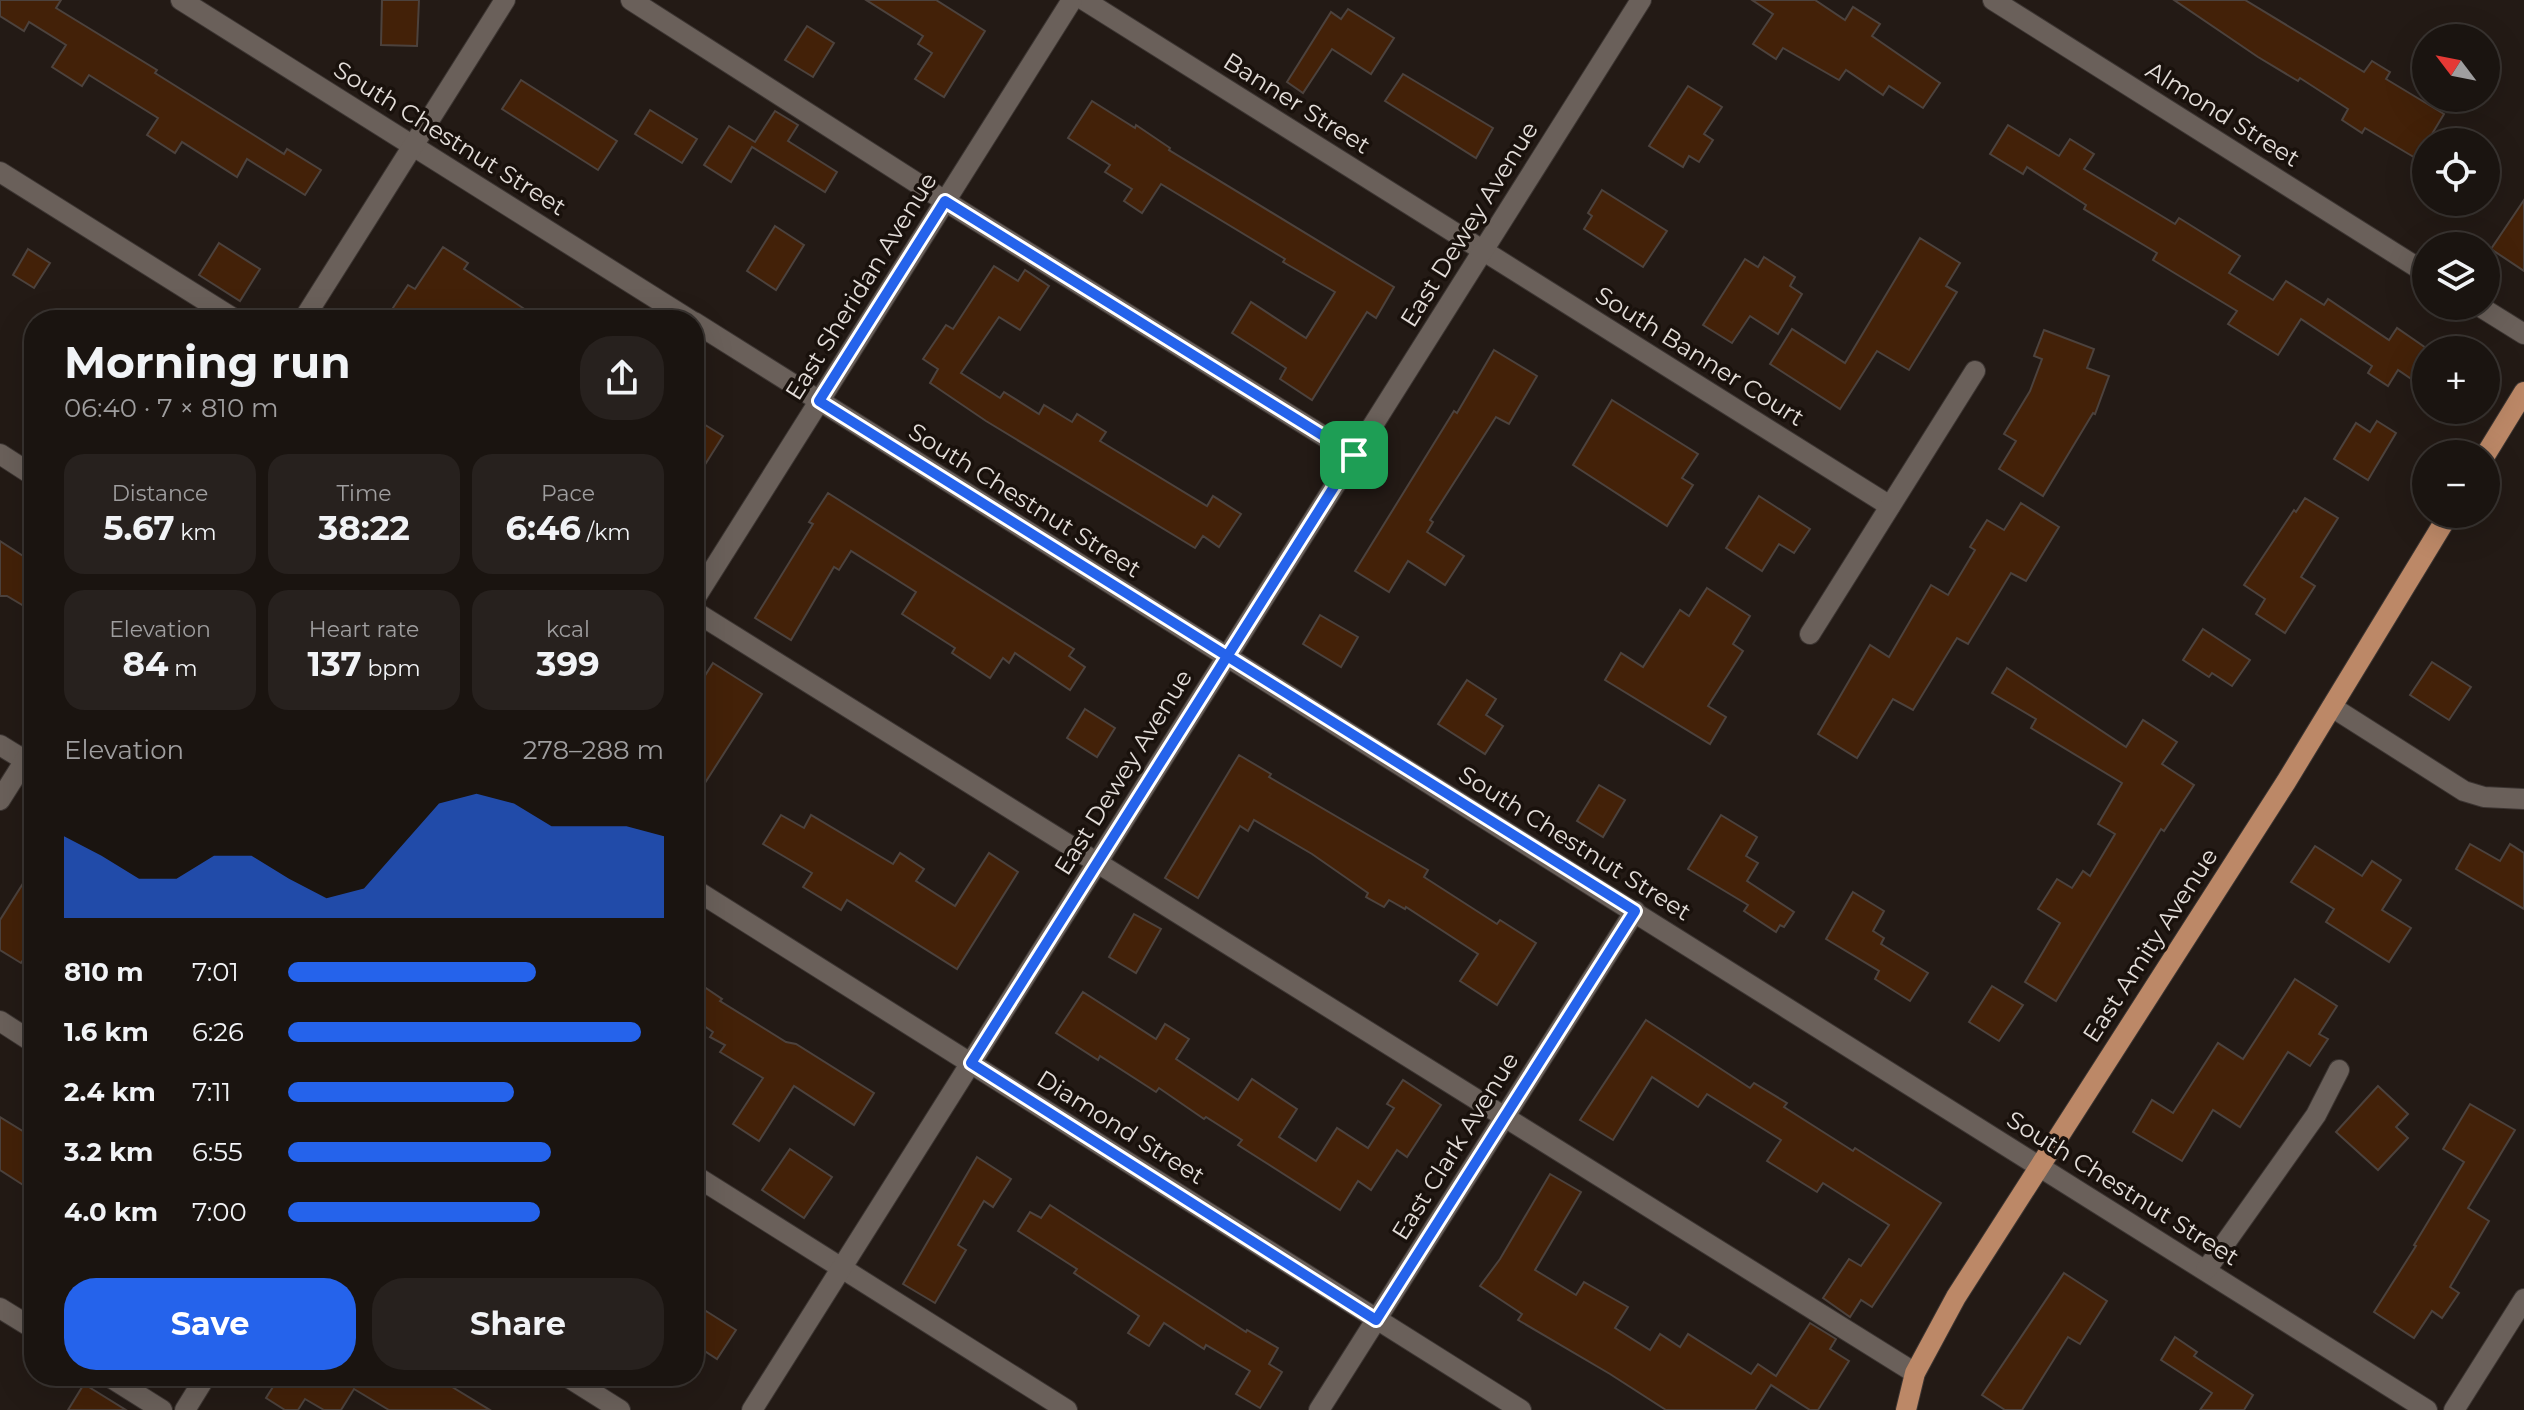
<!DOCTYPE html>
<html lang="en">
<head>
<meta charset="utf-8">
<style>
	body { margin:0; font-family:Montserrat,sans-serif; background:#27211e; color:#f1f3f6; height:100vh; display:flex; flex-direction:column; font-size:30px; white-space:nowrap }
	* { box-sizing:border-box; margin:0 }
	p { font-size:26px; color:#9f9e9f }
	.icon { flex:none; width:44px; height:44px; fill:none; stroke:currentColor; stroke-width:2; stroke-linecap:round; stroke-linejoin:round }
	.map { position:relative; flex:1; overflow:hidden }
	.sheet { position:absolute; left:24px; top:310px; width:680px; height:1076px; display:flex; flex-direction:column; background:#1a1410; border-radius:32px; box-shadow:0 8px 32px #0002,0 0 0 2px #383330 }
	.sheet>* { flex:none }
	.needle { width:52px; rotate:302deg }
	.fabs { position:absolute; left:2412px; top:24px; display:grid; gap:16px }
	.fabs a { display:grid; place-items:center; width:88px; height:88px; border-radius:50%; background:#1a1410; box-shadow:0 8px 32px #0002,0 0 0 2px #383330; font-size:40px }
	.pin { position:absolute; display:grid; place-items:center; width:68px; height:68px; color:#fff; margin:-34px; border-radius:16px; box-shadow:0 4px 12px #0006 }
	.round { display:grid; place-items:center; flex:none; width:84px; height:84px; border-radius:32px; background:#27211e }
	.headline { display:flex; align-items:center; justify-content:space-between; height:136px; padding:0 40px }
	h1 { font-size:44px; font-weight:700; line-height:60px }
	.figures { display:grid; grid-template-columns:repeat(3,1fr); gap:12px; height:136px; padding:8px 40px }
	.figures div { display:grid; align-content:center; border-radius:20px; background:#27211e; text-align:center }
	.figures b { font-size:34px; font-weight:700 }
	.figures small { font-size:22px; font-weight:400 }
	.figures p { font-size:22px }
	.chart { height:224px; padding:16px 40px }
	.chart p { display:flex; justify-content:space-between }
	.chart svg { width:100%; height:144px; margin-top:8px; fill:#2563eb; opacity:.7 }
	.primary-button { display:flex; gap:16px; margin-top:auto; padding:16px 40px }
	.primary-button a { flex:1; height:92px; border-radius:32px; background:#2563eb; color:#fff; font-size:32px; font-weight:700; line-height:92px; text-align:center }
	.primary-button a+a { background:#27211e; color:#f1f3f6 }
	ul { padding:0 40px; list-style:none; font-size:26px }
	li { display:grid; grid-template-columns:128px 96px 1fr; align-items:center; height:60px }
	li i { height:20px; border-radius:10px; background:#2563eb }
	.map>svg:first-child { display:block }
	.building { fill:#432108; stroke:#4c423d; stroke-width:2 }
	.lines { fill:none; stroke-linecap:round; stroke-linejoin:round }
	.minor-casing { stroke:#3c3532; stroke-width:22 }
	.major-casing { stroke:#3c3532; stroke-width:22 }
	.minor { stroke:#6a605a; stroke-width:20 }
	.major { stroke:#bc8867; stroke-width:20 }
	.route-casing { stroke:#fff; stroke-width:16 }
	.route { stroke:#2563eb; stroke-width:10 }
	.labels { text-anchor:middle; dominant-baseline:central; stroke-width:7; stroke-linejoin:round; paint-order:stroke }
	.street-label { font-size:24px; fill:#e4deda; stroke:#19110c }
</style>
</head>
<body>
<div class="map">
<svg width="2524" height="1410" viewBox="0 0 2524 1410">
	<rect width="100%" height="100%" fill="#231a15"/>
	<g class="building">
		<path d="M0,0h61l-5,8 101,62 -2,3 129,81 3,-5 34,21 -16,25 -58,-36 -10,18 -55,-35 -7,11 -28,-18 11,-17 -69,-43 -7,11 -30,-19 14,-22 -37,-23 -5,9 -24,-15z"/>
		<path d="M382,0h37l-2,46 -36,-1z"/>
		<path d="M866,0h70l49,31 -41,66 -29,-18 17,-26 -14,-9 5,-8z"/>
		<path d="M1752,0h63l30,20 8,-13 27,17 -8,12 68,47 -17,25 -34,-22 -6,9 -37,-25 -7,10 -56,-32 -7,11 -23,-15 20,-30z"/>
		<path d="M2174,0h71l119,72 8,-11 18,11 -4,7 58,35 -27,45 -52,-31 -3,5 -20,-13 6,-11 -48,-31 -2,3 -40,-24z"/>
		<path d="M1348,9l46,29 -23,36 -39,-25 -29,44 -16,-11 44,-70 10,7z"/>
		<path d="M807,26l27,17 -21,34 -28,-17z"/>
		<path d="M1403,74l90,54 -17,30 -91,-57z"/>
		<path d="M521,80l96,61 -19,29 -96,-61z"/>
		<path d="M1688,86l34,21 -18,27 9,6 -14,22 -10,-6 -6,11 -34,-21z"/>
		<path d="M1092,101l43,27 1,-3 34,23 -1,2 225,137 -18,31 -9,-6 -55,88 -32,-21 6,-11 -54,-35 19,-31 55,36 29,-46 -52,-30 2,-3 -124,-75 -19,29 -18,-12 8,-12 -27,-17 5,-7 -42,-27z"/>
		<path d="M650,110l47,29 -15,24 -47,-29z"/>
		<path d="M775,111l23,14 -10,16 49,31 -12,20 -73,-45 -21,35 -27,-17 25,-39 26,16z"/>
		<path d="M2008,125l51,31 11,-17 24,15 -10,15 91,55 4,-6 61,38 -11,17 44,27 13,-19 38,24 4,-6 61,41 8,-12 29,20v41l-28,-19 -10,16 -20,-13 4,-7 -71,-47 -23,36 -50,-31 9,-13 -84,-51 4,-7 -73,-44 2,-4 -59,-38 -4,7 -33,-20z"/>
		<path d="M1602,190l65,41 -24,36 -59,-38 8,-13 -4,-3z"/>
		<path d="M2524,200v71l-33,-22z"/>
		<path d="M775,226l29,19 -28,45 -29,-19z"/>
		<path d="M1920,238l40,25 -14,23 11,6 -48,78 -32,-19 -37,58 -70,-45 22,-35 53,34z"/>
		<path d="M219,243l41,26 -20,32 -41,-26z"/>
		<path d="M443,247l25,16 -4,6 77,51h-156l23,-35 7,4z"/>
		<path d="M28,249l22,14 -16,25 -21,-13z"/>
		<path d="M1764,257l31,20 -5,9 12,8 -24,40 -28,-18 -18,27 -29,-18 42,-66 13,8z"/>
		<path d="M994,266l24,15 7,-11 24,16 -29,44 -21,-13 -38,56 39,25 4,-6 35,22 5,-9 28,17 5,-8 29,18 -6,9 107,65 6,-10 28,18 -22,33 -16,-11 -8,12 -209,-127 -56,-38 8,-14 -15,-10 23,-34 7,4z"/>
		<path d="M2044,330l50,19 -7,19 22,8 -14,38 -2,-1 -50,83 -44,-27 17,-28 -12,-7 26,-43 12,-32 -8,-3z"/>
		<path d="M1494,350l43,26 -28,48 -13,-7 -66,103 3,2 -6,10 37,24 -19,29 -37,-24 -19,31 -34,-21 99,-160 3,2z"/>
		<path d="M1612,400l86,54 -16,24 11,7 -26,41 -94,-61z"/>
		<path d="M694,418l29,18 -29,46z"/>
		<path d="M2377,421l19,12 -28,47 -34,-21 22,-36 14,9z"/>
		<path d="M828,493l246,156 -5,7 16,11 -15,23 -55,-37 -6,10 -6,-5 -13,20 -38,-25 3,-5 -53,-34 14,-22 -65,-41 -12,19 -5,-3 -43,73 -36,-22 58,-94 -4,-2z"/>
		<path d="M1759,496l51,33 -16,24 -15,-9 -17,27 -36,-23z"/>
		<path d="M2305,498l33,20 -37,59 14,9 -30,47 -29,-19 9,-15 -21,-14 50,-75 2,2z"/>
		<path d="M2021,503l38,24 -33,54 -15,-8 -43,71 -11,-6 -44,72 -20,-11 -36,59 -39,-24 52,-89 19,12 42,-72 17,10 27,-45 -5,-3 17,-27 17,10z"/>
		<path d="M0,541l34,22v49l-27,-16h-7z"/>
		<path d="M1707,588l43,28 -17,28 10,7 -35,55 18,11 -16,27 -105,-64 16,-27 22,14 37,-57 9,6z"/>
		<path d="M1320,615l38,22 -17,30 -38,-23z"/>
		<path d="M2203,629l47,31 -18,26 -20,-13 -3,4 -26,-17z"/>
		<path d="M2432,662l39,25 -22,33 -39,-25z"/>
		<path d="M713,663l49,31 -68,106v-107z"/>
		<path d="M2007,668l119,79 17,-27 34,22 -15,22 32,21 -30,46 -3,-2 -105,172 -31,-19 35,-59 -22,-14 19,-30 15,9 11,-17 7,5 25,-42 -17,-10 24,-41 -91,-55 5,-9 -44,-26z"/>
		<path d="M1467,680l29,19 -10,16 17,11 -18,28 -47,-30z"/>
		<path d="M1085,709l30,19 -18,29 -30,-19z"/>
		<path d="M1239,755l32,19 -2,3 159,93 -4,7 73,47 3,-4 36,23 -39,62 -37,-24 18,-27 -72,-47 -1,2 -16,-9 -5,7 -18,-10 2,-4 -56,-39 -58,-34 -6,11 -8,-5 -42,72 -33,-20z"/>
		<path d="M1599,785l26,15 -22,37 -26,-16z"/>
		<path d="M781,815l23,13 7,-13 82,49 7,-11 24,16 -8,12 39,25 34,-53 29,19 -61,97 -110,-69 -6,10 -38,-23 9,-14 -49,-29z"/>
		<path d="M1721,815l36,22 -11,19 12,7 -11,18 47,31 -10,15 -4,-2 -4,7 -32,-21 4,-6 -60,-36z"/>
		<path d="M2470,844l30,17 10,-17 14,9v56l-68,-40z"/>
		<path d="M2315,846l47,30 10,-15 29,19 -19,30 29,18 -22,34 -63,-40 8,-13 -43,-27z"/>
		<path d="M34,866v77l-13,20 -21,-13v-30z"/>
		<path d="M1853,892l31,19 -11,20 11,7 -3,6 47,29 -18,28 -35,-22 4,-8 -53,-32z"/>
		<path d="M1134,914l27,15 -25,44 -27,-16z"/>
		<path d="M2295,979l42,27 -18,28 9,5 -18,27 -22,-14 -48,75 -27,-17 -31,51 -49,-29 19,-32 21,13 45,-70 25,16z"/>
		<path d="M694,980l28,19 -2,2 66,41 10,2 78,49 -20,32 -60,-39 -35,55 -26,-17 30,-46 -43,-26 5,-7 -15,-8 3,-5 -19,-13z"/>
		<path d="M1992,986l31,19 -24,36 -30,-19z"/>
		<path d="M1083,992l73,47 9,-15 24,15 -13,20 62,41 14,-21 45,30 -18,28 37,24 21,-33 31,20 26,-40 -7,-4 16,-24 38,25 -34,52 -10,-7 -26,40 -13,-9 -18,29 -102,-65 4,-5 -36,-23 -2,2 -45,-31 -3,4 -56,-36 -2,4 -42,-27z"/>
		<path d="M1646,1020l104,68 4,-5 33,20 -3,4 69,44 2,-3 86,55 -69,104 -11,-7 -11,17 -27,-19 26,-39 12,7 28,-41 -66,-42 -6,9 -50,-31 14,-21 -74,-46 -9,13 -46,-30 -39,63 -33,-20z"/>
		<path d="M2378,1086l30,28 -12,13 12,11 -30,32 -42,-38z"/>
		<path d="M2470,1104l45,26 -47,78 21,13 -39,66 9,6 -17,25 -10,-7 -18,27 -40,-26 42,-66 -2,-1 50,-83 -21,-13z"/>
		<path d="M0,1117l34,21v54l-34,-22z"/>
		<path d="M790,1149l42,28 -28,41 -42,-28z"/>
		<path d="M977,1157l34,22 -18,28 -9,-6 -26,44 8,5 -31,53 -32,-19z"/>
		<path d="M1550,1174l31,18 -46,78 41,25 8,-13 44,25 -13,21 35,22 10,-16 20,13 8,-13 63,40 7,-10 18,12 34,-53 26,16 -6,10 19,12 -31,49h-8l-39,-25 -16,25h-89l-56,-36 -92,-54 4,-6 -42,-28 20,-27z"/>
		<path d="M1050,1205l196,127 1,-2 31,18 -9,16 13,8 -22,36 -24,-14 14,-23 -44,-26 -2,4 -40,-26 -15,23 -21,-13 11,-17 -65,-43 3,-4 -59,-38 12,-19 11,6z"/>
		<path d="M2064,1273l43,28 -27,43 -12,-7 -46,73h-17l-23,-15z"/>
		<path d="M706,1311l30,19 -19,29 -23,-15v-16z"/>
		<path d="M2175,1337l22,15 -3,4 59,39 -9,15h-44l12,-17 -51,-33z"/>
		<path d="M266,1376h168l56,34h-101l-35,-21 -13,21h-17l-19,-11 -7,11h-13l-19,-12 10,-16z"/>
		<path d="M84,1384l42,26h-58z"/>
	</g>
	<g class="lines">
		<defs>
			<g id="minor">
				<path d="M181,0l509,320"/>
				<path d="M631,0l314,201 409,254"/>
				<path d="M1084,0l806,506"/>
				<path d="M1993,0l433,273"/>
				<path d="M0,172l236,148"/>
				<path d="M2479,306l45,28"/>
				<path d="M303,320l202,-320"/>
				<path d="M694,322l1733,1088"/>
				<path d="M0,454l34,22"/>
				<path d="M694,600l378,-600"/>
				<path d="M694,611l1221,762"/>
				<path d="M1810,634l165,-263"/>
				<path d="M2332,707l132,84 20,6 40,2"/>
				<path d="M0,745l34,21"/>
				<path d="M0,800l34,-54"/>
				<path d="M694,889l827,521"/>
				<path d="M0,1021l34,22"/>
				<path d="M694,1175l373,235"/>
				<path d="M2206,1270l110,-155 23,-45"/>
				<path d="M0,1308l34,21"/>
				<path d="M108,1376l54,34"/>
				<path d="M566,1376l54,34"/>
				<path d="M185,1410l21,-34"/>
				<path d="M752,1410l889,-1410"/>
				<path d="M1319,1410l316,-499"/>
				<path d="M2454,1410l70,-111"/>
			</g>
			<g id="major">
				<path d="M2486,454l38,-62"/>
				<path d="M1906,1410l9,-37 41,-76 330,-515 163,-268"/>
			</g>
		</defs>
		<use href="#minor" class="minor-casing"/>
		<use href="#major" class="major-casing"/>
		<use href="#minor" class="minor"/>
		<use href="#major" class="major"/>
	</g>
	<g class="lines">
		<defs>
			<path id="route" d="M1354,455c-128,203 -255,405 -383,608l405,257 259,-409 -816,-510 126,-200 409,254"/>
		</defs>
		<use href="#route" class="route-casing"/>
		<use href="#route" class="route"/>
	</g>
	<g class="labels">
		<g class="street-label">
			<text transform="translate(1297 103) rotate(32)">Banner Street</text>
			<text transform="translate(2223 114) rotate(32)">Almond Street</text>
			<text transform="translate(450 138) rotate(32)">South Chestnut Street</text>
			<text transform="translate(1469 224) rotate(-58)">East Dewey Avenue</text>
			<text transform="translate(861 286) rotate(-58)">East Sheridan Avenue</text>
			<text transform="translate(1700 356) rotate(32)">South Banner Court</text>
			<text transform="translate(1025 500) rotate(32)">South Chestnut Street</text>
			<text transform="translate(1123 772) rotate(-58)">East Dewey Avenue</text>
			<text transform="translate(1575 843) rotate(32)">South Chestnut Street</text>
			<text transform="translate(2150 945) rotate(-57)">East Amity Avenue</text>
			<text transform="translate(1121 1127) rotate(32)">Diamond Street</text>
			<text transform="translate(1455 1146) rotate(-58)">East Clark Avenue</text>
			<text transform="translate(2123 1188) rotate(32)">South Chestnut Street</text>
		</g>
	</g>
</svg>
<div class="fabs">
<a><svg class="needle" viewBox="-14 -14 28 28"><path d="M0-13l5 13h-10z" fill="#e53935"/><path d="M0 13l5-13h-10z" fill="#9f9e9f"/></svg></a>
<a><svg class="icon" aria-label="locate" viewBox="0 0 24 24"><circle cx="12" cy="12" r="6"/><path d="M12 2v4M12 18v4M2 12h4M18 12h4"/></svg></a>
<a><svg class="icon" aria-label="layers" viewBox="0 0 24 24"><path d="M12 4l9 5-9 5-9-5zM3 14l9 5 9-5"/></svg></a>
<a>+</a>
<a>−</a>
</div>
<div class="pin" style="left:1354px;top:455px;background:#1e9e55"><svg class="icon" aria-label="arrive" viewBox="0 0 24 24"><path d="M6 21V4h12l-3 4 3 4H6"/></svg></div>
<section class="sheet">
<div class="headline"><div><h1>Morning run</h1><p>06:40 · 7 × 810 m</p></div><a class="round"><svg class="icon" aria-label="share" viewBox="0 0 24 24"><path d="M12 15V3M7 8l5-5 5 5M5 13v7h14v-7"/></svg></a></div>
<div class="figures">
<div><p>Distance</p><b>5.67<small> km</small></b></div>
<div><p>Time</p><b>38:22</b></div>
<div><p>Pace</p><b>6:46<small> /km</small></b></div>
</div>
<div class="figures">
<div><p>Elevation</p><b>84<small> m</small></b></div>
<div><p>Heart rate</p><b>137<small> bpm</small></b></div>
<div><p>kcal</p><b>399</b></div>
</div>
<div class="chart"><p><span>Elevation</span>278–288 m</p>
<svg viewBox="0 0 160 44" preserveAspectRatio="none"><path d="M0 44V19L10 25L20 32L30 32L40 25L50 25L60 32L70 38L80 35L90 22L100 9L110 6L120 9L130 16L140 16L150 16L160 19V44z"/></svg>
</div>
<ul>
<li><b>810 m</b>7:01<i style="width:66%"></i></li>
<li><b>1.6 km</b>6:26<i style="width:94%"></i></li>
<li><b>2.4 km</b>7:11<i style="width:60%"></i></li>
<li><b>3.2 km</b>6:55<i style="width:70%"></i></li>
<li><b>4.0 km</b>7:00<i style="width:67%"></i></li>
</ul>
<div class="primary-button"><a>Save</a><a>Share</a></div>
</section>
</div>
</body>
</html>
